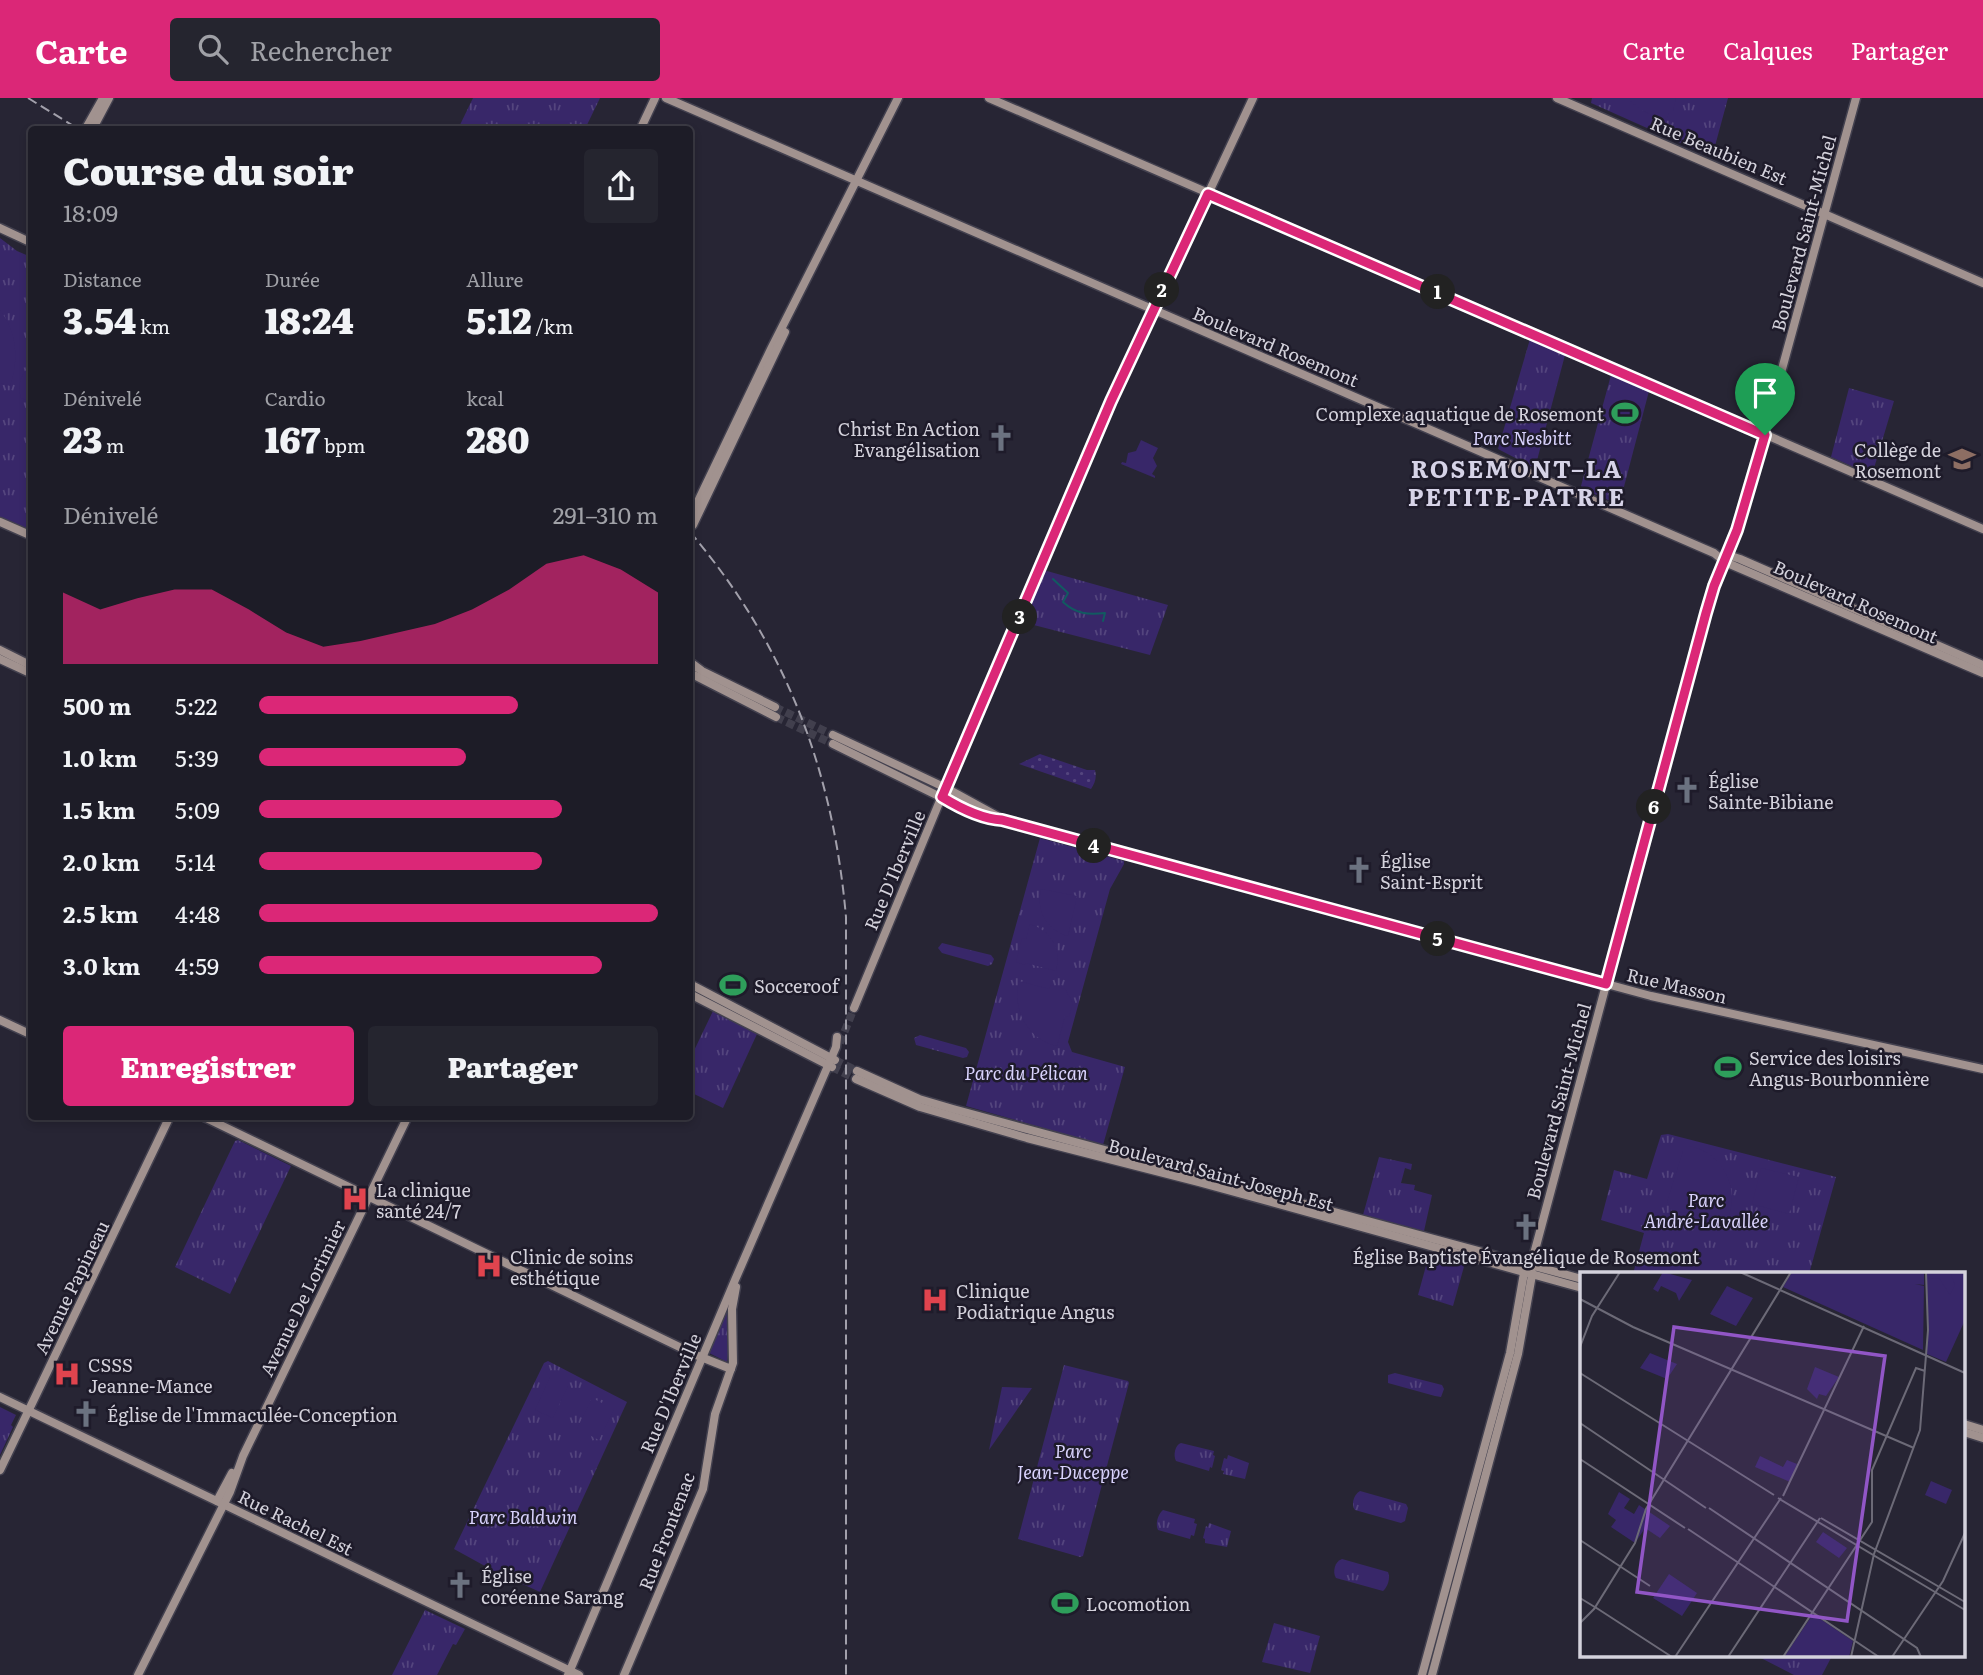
<!DOCTYPE html>
<html lang="fr">
<head>
<meta charset="utf-8">
<style>
	body { margin:0; font-family:Literata,serif; background:#25252f; color:#f1f3f6; height:100vh; display:flex; flex-direction:column; font-size:26px; white-space:nowrap }
	* { box-sizing:border-box; margin:0 }
	p { font-size:23px; color:#a0a1a7 }
	.icon { flex:none; width:38px; height:38px; fill:none; stroke:currentColor; stroke-width:2; stroke-linecap:round; stroke-linejoin:round }
	.map { position:relative; flex:1; overflow:hidden }
	.details { position:absolute; left:28px; top:28px; width:665px; height:994px; display:flex; flex-direction:column; background:#1d1c27; border-radius:7px; box-shadow:0 4px 10px #0003,0 0 0 2px #3b3a44 }
	.details>* { flex:none }
	.pin { position:absolute; display:grid; place-items:center; width:60px; height:60px; color:#fff; margin:-72px -30px; border-radius:50% 50% 50% 0; rotate:-45deg; box-shadow:0 0 7px #0007 }
	.pin .icon { rotate:45deg }
	.km { position:absolute; width:35px; height:35px; margin:-18px; border-radius:50%; background:#222; color:#fff; font-size:19px; line-height:35px; text-align:center }
	.round { display:grid; place-items:center; flex:none; width:74px; height:74px; border-radius:7px; background:#25252f }
	.summary { display:flex; align-items:center; justify-content:space-between; height:119px; padding:0 35px }
	h1 { font-size:38px; font-weight:800; line-height:52px }
	.figures { display:grid; grid-template-columns:repeat(3,1fr); gap:10px; height:119px; padding:7px 35px }
	.figures div { display:grid; align-content:center }
	.figures b { font-size:35px; font-weight:800 }
	.figures small { font-size:19px; font-weight:400 }
	.figures p { font-size:19px }
	.chart { height:196px; padding:14px 35px }
	.chart p { display:flex; justify-content:space-between }
	.chart svg { width:100%; height:126px; margin-top:7px; fill:#db2777; opacity:.7 }
	.cta { display:flex; gap:14px; margin-top:auto; padding:14px 35px }
	.cta a { flex:1; height:80px; border-radius:7px; background:#db2777; color:#fff; font-size:28px; font-weight:800; line-height:80px; text-align:center }
	.cta a+a { background:#25252f; color:#f1f3f6 }
	ul { padding:0 35px; list-style:none; font-size:23px }
	li { display:grid; grid-template-columns:112px 84px 1fr; align-items:center; height:52px }
	li i { height:18px; border-radius:9px; background:#db2777 }
	header { display:flex; align-items:center; gap:42px; box-sizing:border-box; height:98px; padding:0 35px; background:#db2777; color:#fff }
	header strong { font-size:33px }
	nav { display:flex; gap:38px; margin-inline-start:auto; font-size:24px }
	.search { width:490px; height:63px; background:#25252f; display:flex; align-items:center; gap:18px; box-sizing:border-box; padding:0 24px; border-radius:7px; color:#a0a1a7; font-size:26px }
	.map>svg:first-child { display:block }
	.grass { fill:url(#grass-dots) }
	.park { fill:url(#park-tufts) }
	.pitch { fill:#382769 }
	.lines { fill:none; stroke-linecap:round; stroke-linejoin:round }
	.stream { stroke:#125a61; stroke-width:2 }
	.secondary-tunnel { stroke:#413f4d; stroke-width:8; stroke-dasharray:8 4; stroke-linecap:butt }
	.secondary-casing { stroke:#43414f; stroke-width:11 }
	.secondary { stroke:#a1928f; stroke-width:8 }
	.rail { stroke:#a2a0ab; stroke-width:2; stroke-dasharray:10 5; stroke-linecap:butt }
	.route-casing { stroke:#fff; stroke-width:14 }
	.route { stroke:#db2777; stroke-width:9 }
	.labels { text-anchor:middle; dominant-baseline:central; stroke-width:5; stroke-linejoin:round; paint-order:stroke }
	.street-label { font-size:18px; fill:#d4d2dc; stroke:#1e1b2a }
	.poi-label { font-size:18px; fill:#d4d2dc; stroke:#1e1b2a; text-anchor:start }
	.park-label { font-size:18px; font-style:italic; fill:#d9d3fd; stroke:#1e1b2a }
	.district-label { font-size:24px; font-weight:bold; letter-spacing:2px; fill:#d6d3e7; stroke:#1e1b2a }
	.inset-road { fill:none; stroke:#6c6a77; stroke-width:2 }
	.view { fill:#9156c6; fill-opacity:0.15; stroke:#9156c6; stroke-width:3.5 }
	.inset-edge { fill:none; stroke:#d4d2dc; stroke-width:3.5 }
</style>
</head>
<body>
<header>
<strong>Carte</strong>
<div class="search"><svg class="icon" aria-label="search" viewBox="0 0 24 24"><circle cx="10" cy="10" r="6"/><path d="M15 15l6 6"/></svg>Rechercher</div>
<nav><a>Carte</a><a>Calques</a><a>Partager</a></nav>
</header>
<div class="map">
<svg width="1983" height="1577" viewBox="0 0 1983 1577">
	<defs>
		<pattern id="grass-dots" width="8" height="8" patternUnits="userSpaceOnUse" patternTransform="scale(1.75)"><rect width="8" height="8" fill="#382769"/><path d="M2 2h.1M6 6h.1" fill="none" stroke="#54457e" stroke-width="1.8" stroke-linecap="round"/></pattern>
		<pattern id="park-tufts" width="24" height="20" patternUnits="userSpaceOnUse" patternTransform="scale(1.75)"><rect width="24" height="20" fill="#382769"/><path d="M3 7l-1-3M5 7V3M7 7l1-3M15 17l-1-3M17 17v-4M19 17l1-3" fill="none" stroke="#54457e"/></pattern>
	</defs>
	<rect width="100%" height="100%" fill="#272534"/>
	<path class="grass" d="M1040,656l47,16h8c2,7 0,13 -4,19l-72,-25z"/>
	<g class="park">
		<path d="M473,0h127l-15,31h-127z"/>
		<path d="M1592,0h136l-16,59 -121,-54z"/>
		<path d="M0,140l17,13 14,6v274l-31,-14z"/>
		<path d="M1530,241l35,16 -30,113 -37,-19z"/>
		<path d="M1611,277l38,16 -29,111 -3,2 -34,-15 -2,-3z"/>
		<path d="M1849,290l45,13 -22,74 -41,-18z"/>
		<path d="M1047,473l121,34 -18,50 -124,-32 -2,-3 20,-48z"/>
		<path d="M1040,740l84,23v3l-14,25 -42,153 4,10 53,15 -22,78 -137,-39z"/>
		<path d="M942,845l49,12 3,4 -2,5 -4,2 -46,-13 -4,-5z"/>
		<path d="M713,913l44,23 -34,74 -33,-16v-33z"/>
		<path d="M920,937l46,13 3,4 -2,5 -4,1 -47,-13 -2,-7z"/>
		<path d="M1668,1036l168,43 -27,97h-176l11,-41 -43,-13 13,-50 33,9 14,-44z"/>
		<path d="M238,1042l53,26 -61,128 -55,-27 60,-126z"/>
		<path d="M1379,1059l33,7 -1,6 -6,-2 -4,15 14,2 -1,5 18,5 -8,36 -61,-16z"/>
		<path d="M1432,1155l33,10 -12,43 -35,-11 11,-40z"/>
		<path d="M727,1208l3,37 -3,19 -18,-9z"/>
		<path d="M548,1263l79,41 -87,190 -46,-21 -40,-22 90,-186z"/>
		<path d="M1064,1267l64,16 1,2 -46,173 -3,1 -62,-18z"/>
		<path d="M1395,1275l47,12 2,4 -3,8 -6,-1 -47,-13v-8z"/>
		<path d="M1002,1289l30,1 -43,62z"/>
		<path d="M0,1309l16,8 -5,10 2,2 -13,28z"/>
		<path d="M1181,1345l33,8 -1,4 2,1 -3,12 -2,-1 -1,4 -33,-10c-3,-6 -1,-16 5,-18z"/>
		<path d="M1228,1357l21,8 -4,16 -22,-5 1,-3 -3,-1 3,-12 3,1z"/>
		<path d="M1360,1393l46,13 2,4 -3,13 -4,2 -46,-13c-4,-5 -2,-15 5,-19z"/>
		<path d="M1163,1412l32,9 -1,4 3,1 -3,12 -3,-1 -1,4 -32,-9c-3,-6 0,-16 5,-20z"/>
		<path d="M1209,1425l22,8 -4,16 -22,-4v-4l-2,-1 3,-12 2,1z"/>
		<path d="M1342,1461l46,13c3,6 -1,16 -5,19l-47,-13c-4,-6 -1,-17 6,-19z"/>
		<path d="M425,1512l40,19 -9,16 -3,-1 -16,31h-45z"/>
		<path d="M1274,1525l46,13 -10,37 -48,-11z"/>
		<path d="M1757,1558h75l-10,19h-28z"/>
	</g>
	<g class="pitch">
		<path d="M1626,0h50l-3,13 -4,2 -3,8 -23,-10z"/>
		<path d="M0,212c17,22 19,50 10,76l-10,-3z"/>
		<path d="M31,265v39l-10,-4c-4,-17 0,-21 10,-35z"/>
		<path d="M1141,342l17,8 -5,10 4,8 -5,8 3,2v2l-34,-14 1,-2 4,1 2,-10 8,-2z"/>
		<path d="M1041,791l36,7 -9,40c-22,-6 -32,-25 -27,-47z"/>
		<path d="M1030,826c21,7 32,24 26,47l-30,-8 -1,2 -9,-3 6,-24 4,1z"/>
		<path d="M1019,883l30,8 2,-4 14,4 8,14 -4,14 -4,-1 -8,30c-30,-7 -45,-36 -38,-65z"/>
		<path d="M1689,1048c33,6 51,41 39,72l-56,-7 -5,-9 16,-51z"/>
		<path d="M1761,1070l38,9 -10,37 -37,-10z"/>
		<path d="M550,1279l18,9 -15,32 -18,-8z"/>
		<path d="M592,1300l22,11 -15,31 -22,-11z"/>
	</g>
	<g class="lines">
		<path class="stream" d="M1053,481l15,14 -5,9c13,12 25,13 42,11l-2,8"/>
		<g class="secondary-tunnel">
			<path d="M775,609l58,28"/>
			<path d="M776,619l57,27"/>
			<path d="M840,945l14,-35"/>
			<path d="M835,962l22,11"/>
			<path d="M832,969l24,12"/>
		</g>
		<defs>
			<g id="secondary">
				<path d="M666,0l1048,455 11,9 258,111"/>
				<path d="M989,0l994,431"/>
				<path d="M1557,0l426,185"/>
				<path d="M85,32l18,-32"/>
				<path d="M92,32l17,-32"/>
				<path d="M640,32l15,-32"/>
				<path d="M0,130l32,15"/>
				<path d="M690,420l81,-169 127,-251"/>
				<path d="M0,424l32,14"/>
				<path d="M693,427l92,-193"/>
				<path d="M1725,456l15,5 243,106"/>
				<path d="M0,552l32,16"/>
				<path d="M0,561l32,15"/>
				<path d="M690,564l12,9 73,36"/>
				<path d="M690,575l86,44"/>
				<path d="M833,637l113,53 51,28"/>
				<path d="M833,646l142,70 67,17 609,165 332,73"/>
				<path d="M690,886l145,76"/>
				<path d="M690,896l142,73"/>
				<path d="M854,910l85,-205 173,-404 141,-301"/>
				<path d="M0,922l32,15"/>
				<path d="M857,973l62,28 34,10 629,170"/>
				<path d="M856,981l64,28 107,31 172,44 383,106"/>
				<path d="M202,1018l494,239 35,14"/>
				<path d="M0,1299l579,278"/>
				<path d="M1964,1326l19,6"/>
				<path d="M1964,1334l19,6"/>
				<path d="M0,1372l170,-354"/>
				<path d="M217,1403l15,-28"/>
				<path d="M138,1577l92,-183 13,-36 165,-340"/>
				<path d="M568,1577l167,-395 92,-212 9,-21 1,-10"/>
				<path d="M624,1577l79,-186 12,-75 18,-51 -1,-54 4,-22"/>
				<path d="M1422,1577l88,-322 14,-80 4,-4"/>
				<path d="M1432,1577l86,-321 14,-79 -1,-10 162,-605 21,-74 15,-32 14,-42 113,-414"/>
			</g>
		</defs>
		<use href="#secondary" class="secondary-casing"/>
		<use href="#secondary" class="secondary"/>
		<g class="rail">
			<path d="M28,0l52,32"/>
			<path d="M690,434c96,113 143,238 156,385v758"/>
		</g>
	</g>
	<g class="lines">
		<defs>
			<path id="route" d="M1208,96l557,241 -28,95 -23,56 -8,27 -100,371 -604,-164c-21,-1 -42,-12 -60,-23l169,-396z"/>
		</defs>
		<use href="#route" class="route-casing"/>
		<use href="#route" class="route"/>
	</g>
	<defs>
		<symbol id="stadium-bare" viewBox="-9 -9 18 18"><path d="M0-5a6.5 5 0 1 0 0 10a6.5 5 0 1 0 0-10ZM-3.5-1.8h7v3.6h-7Z" fill="#2e9e5b" stroke="#1e1b2a" stroke-width="2.5" paint-order="stroke"/></symbol>
		<symbol id="church-bare" viewBox="-9 -9 18 18"><path d="M-1.2-6h2.4v3.5h3.3v2.4h-3.3V6h-2.4V-.1h-3.3v-2.4h3.3Z" fill="#6b7280" stroke="#1e1b2a" stroke-width="2.5" paint-order="stroke"/></symbol>
		<symbol id="university-bare" viewBox="-9 -9 18 18"><path d="M0-5L7-2L0 1L-7-2ZM-4 1L0 2.5L4 1V4Q0 6-4 4Z" fill="#8d6e63" stroke="#1e1b2a" stroke-width="2.5" paint-order="stroke"/></symbol>
		<symbol id="hospital-bare" viewBox="-9 -9 18 18"><path d="M-5-5h3v3.5h4V-5h3V5h-3V1.5h-4V5h-3Z" fill="#e0444e" stroke="#1e1b2a" stroke-width="2.5" paint-order="stroke"/></symbol>
	</defs>
	<g fill-rule="evenodd">
		<use href="#stadium-bare" x="1606" y="296" width="38" height="38"/>
		<use href="#church-bare" x="982" y="321" width="38" height="38"/>
		<use href="#university-bare" x="1943" y="342" width="38" height="38"/>
		<use href="#church-bare" x="1668" y="673" width="38" height="38"/>
		<use href="#church-bare" x="1340" y="753" width="38" height="38"/>
		<use href="#stadium-bare" x="714" y="868" width="38" height="38"/>
		<use href="#stadium-bare" x="1709" y="950" width="38" height="38"/>
		<use href="#hospital-bare" x="336" y="1082" width="38" height="38"/>
		<use href="#church-bare" x="1507" y="1110" width="38" height="38"/>
		<use href="#hospital-bare" x="470" y="1149" width="38" height="38"/>
		<use href="#hospital-bare" x="916" y="1183" width="38" height="38"/>
		<use href="#hospital-bare" x="48" y="1257" width="38" height="38"/>
		<use href="#church-bare" x="67" y="1297" width="38" height="38"/>
		<use href="#church-bare" x="441" y="1468" width="38" height="38"/>
		<use href="#stadium-bare" x="1046" y="1486" width="38" height="38"/>
	</g>
	<g class="labels">
		<g class="street-label">
			<text transform="translate(1719 52) rotate(23)">Rue Beaubien Est</text>
			<text transform="translate(1803 135) rotate(-75)">Boulevard Saint-Michel</text>
			<text transform="translate(1276 248) rotate(23)">Boulevard Rosemont</text>
			<text transform="translate(1856 503) rotate(24)">Boulevard Rosemont</text>
			<text transform="translate(894 772) rotate(-67)">Rue D'Iberville</text>
			<text transform="translate(1677 887) rotate(13)">Rue Masson</text>
			<text transform="translate(1558 1003) rotate(-75)">Boulevard Saint-Michel</text>
			<text transform="translate(1221 1076) rotate(15)">Boulevard Saint-Joseph Est</text>
			<text transform="translate(71 1189) rotate(-64)">Avenue Papineau</text>
			<text transform="translate(302 1200) rotate(-64)">Avenue De Lorimier</text>
			<text transform="translate(670 1295) rotate(-67)">Rue D'Iberville</text>
			<text transform="translate(296 1424) rotate(26)">Rue Rachel Est</text>
			<text transform="translate(666 1433) rotate(-69)">Rue Frontenac</text>
		</g>
		<g class="poi-label">
			<text x="1604" y="315" text-anchor="end">Complexe aquatique de Rosemont</text>
			<text x="980" y="330" text-anchor="end">Christ En Action<tspan x="980" dy="21">Evangélisation</tspan></text>
			<text x="1941" y="351" text-anchor="end">Collège de<tspan x="1941" dy="21">Rosemont</tspan></text>
			<text x="1708" y="682">Église<tspan x="1708" dy="21">Sainte-Bibiane</tspan></text>
			<text x="1380" y="762">Église<tspan x="1380" dy="21">Saint-Esprit</tspan></text>
			<text x="754" y="887">Socceroof</text>
			<text x="1749" y="959">Service des loisirs<tspan x="1749" dy="21">Angus-Bourbonnière</tspan></text>
			<text x="376" y="1091">La clinique<tspan x="376" dy="21">santé 24/7</tspan></text>
			<text x="510" y="1158">Clinic de soins<tspan x="510" dy="21">esthétique</tspan></text>
			<text x="1526" y="1158" text-anchor="middle">Église Baptiste Évangélique de Rosemont</text>
			<text x="956" y="1192">Clinique<tspan x="956" dy="21">Podiatrique Angus</tspan></text>
			<text x="88" y="1266">CSSS<tspan x="88" dy="21">Jeanne-Mance</tspan></text>
			<text x="107" y="1316">Église de l'Immaculée-Conception</text>
			<text x="481" y="1477">Église<tspan x="481" dy="21">coréenne Sarang</tspan></text>
			<text x="1086" y="1505">Locomotion</text>
		</g>
		<g class="park-label">
			<text x="1522" y="339">Parc Nesbitt</text>
			<text x="1026" y="974">Parc du Pélican</text>
			<text x="1706" y="1101">Parc<tspan x="1706" dy="21">André-Lavallée</tspan></text>
			<text x="1073" y="1352">Parc<tspan x="1073" dy="21">Jean-Duceppe</tspan></text>
			<text x="523" y="1418">Parc Baldwin</text>
		</g>
		<g class="district-label">
			<text x="1517" y="369">ROSEMONT–LA<tspan x="1517" dy="28">PETITE-PATRIE</tspan></text>
		</g>
	</g>
	<g transform="translate(1580 1174)">
		<rect width="385" height="385" fill="#272534"/>
		<path d="M83,0l29,8 -13,21 -3,-8 -15,-7 -3,6 -5,-3zM212,0h132v13l-9,-1 9,2 -1,64 -140,-63zM347,0h38v48l-19,42 -19,-8zM147,14l26,12 -17,28 -26,-12zM70,81l27,11 -10,15 -27,-11zM235,95l24,10 -13,19 -7,-2 -2,5 -10,-10zM180,184l23,11 4,-7 10,4 -7,18 -35,-15zM351,209l21,9 -6,14 -21,-9zM39,220l11,7 -6,9 10,6 5,-9 31,21 -10,12 -15,-10 -10,15 -24,-16 5,-7 -8,-6zM243,260l24,16 -8,10 -23,-16zM89,302l28,19 -15,23 -29,-18zM233,342l40,27 -4,16h-65z" fill="#382769"/>
		<path d="M350,0h20l5,13 -5,10 -11,-17 -11,1z" fill="#382769"/>
		<path class="inset-road" d="M160,0l225,101M0,27l53,28 281,121M0,75l12,-31 28,-44M0,101l194,122M0,151l126,85M0,187l105,69M203,224l81,-170M198,226l187,112M129,236l208,140 4,9M241,246l144,84M108,257l191,128M0,268l70,46M0,326l18,11M15,335l77,50M0,351l14,-14 41,-66 11,-34 145,-237M95,385l106,-159M148,385l92,-139M203,385l89,-135v-52l44,-102 9,3M271,385l23,-103 46,-124 8,-100 -2,-58M312,385l51,-76 22,-48"/>
		<path class="view" d="M94,55l211,29 -38,265 -210,-29z"/>
		<rect width="385" height="385" class="inset-edge"/>
	</g>
</svg>
<div class="pin" style="left:1765px;top:337px;background:#1e9e55"><svg class="icon" aria-label="arrive" viewBox="0 0 24 24"><path d="M6 21V4h12l-3 4 3 4H6"/></svg></div>
<b class="km" style="left:1438px;top:194px">1</b>
<b class="km" style="left:1162px;top:192px">2</b>
<b class="km" style="left:1020px;top:519px">3</b>
<b class="km" style="left:1094px;top:748px">4</b>
<b class="km" style="left:1438px;top:841px">5</b>
<b class="km" style="left:1654px;top:709px">6</b>
<section class="details">
<div class="summary"><div><h1>Course du soir</h1><p>18:09</p></div><a class="round"><svg class="icon" aria-label="share" viewBox="0 0 24 24"><path d="M12 15V3M7 8l5-5 5 5M5 13v7h14v-7"/></svg></a></div>
<div class="figures">
<div><p>Distance</p><b>3.54<small> km</small></b></div>
<div><p>Durée</p><b>18:24</b></div>
<div><p>Allure</p><b>5:12<small> /km</small></b></div>
</div>
<div class="figures">
<div><p>Dénivelé</p><b>23<small> m</small></b></div>
<div><p>Cardio</p><b>167<small> bpm</small></b></div>
<div><p>kcal</p><b>280</b></div>
</div>
<div class="chart"><p><span>Dénivelé</span>291–310 m</p>
<svg viewBox="0 0 160 44" preserveAspectRatio="none"><path d="M0 44V19L10 25L20 21L30 18L40 18L50 25L60 33L70 38L80 36L90 33L100 30L110 25L120 18L130 9L140 6L150 11L160 19V44z"/></svg>
</div>
<ul>
<li><b>500 m</b>5:22<i style="width:65%"></i></li>
<li><b>1.0 km</b>5:39<i style="width:52%"></i></li>
<li><b>1.5 km</b>5:09<i style="width:76%"></i></li>
<li><b>2.0 km</b>5:14<i style="width:71%"></i></li>
<li><b>2.5 km</b>4:48<i style="width:100%"></i></li>
<li><b>3.0 km</b>4:59<i style="width:86%"></i></li>
</ul>
<div class="cta"><a>Enregistrer</a><a>Partager</a></div>
</section>
</div>
</body>
</html>
